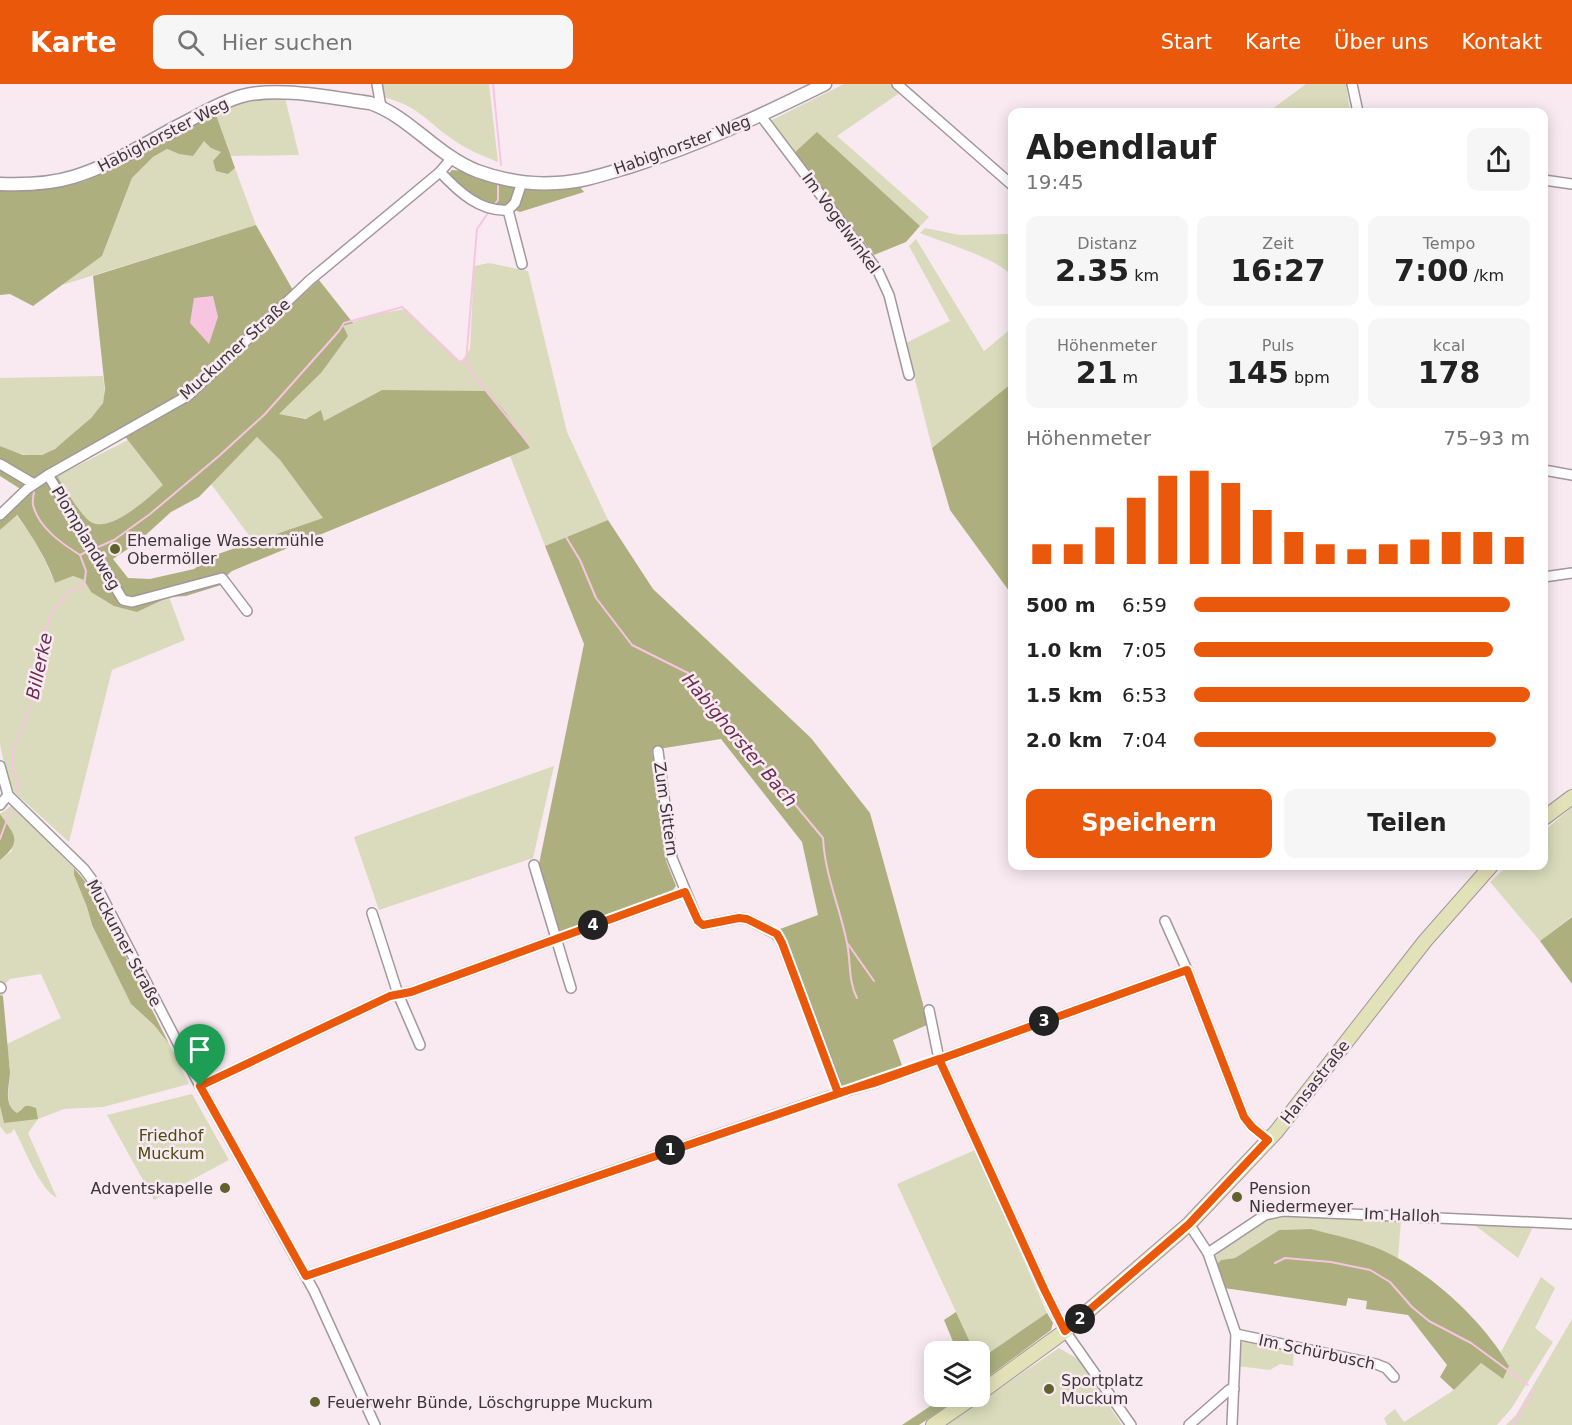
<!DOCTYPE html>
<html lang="de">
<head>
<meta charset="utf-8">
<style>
	body { margin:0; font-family:"DejaVu Sans",sans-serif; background:#f6f6f6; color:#222; height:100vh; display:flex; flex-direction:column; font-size:22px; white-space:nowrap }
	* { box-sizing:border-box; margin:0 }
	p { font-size:20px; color:#767676 }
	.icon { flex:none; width:33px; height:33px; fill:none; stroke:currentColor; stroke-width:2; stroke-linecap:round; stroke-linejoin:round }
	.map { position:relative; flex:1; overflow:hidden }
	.sheet { position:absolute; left:1008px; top:24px; width:540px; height:762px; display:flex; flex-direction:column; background:#fff; border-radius:12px; box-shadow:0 3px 15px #0003 }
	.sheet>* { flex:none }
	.controls { position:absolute; left:924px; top:1257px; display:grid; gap:12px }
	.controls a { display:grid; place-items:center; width:66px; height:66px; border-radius:12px; background:#fff; box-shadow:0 3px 15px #0003; font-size:30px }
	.pin { position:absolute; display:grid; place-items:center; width:51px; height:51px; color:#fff; margin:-62px -26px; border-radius:50% 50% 50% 0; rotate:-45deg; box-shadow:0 0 6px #0007 }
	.pin .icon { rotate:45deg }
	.km { position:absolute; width:30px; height:30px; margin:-15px; border-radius:50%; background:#222; color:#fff; font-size:16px; line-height:30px; text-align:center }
	.round { display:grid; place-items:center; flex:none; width:63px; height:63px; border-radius:12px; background:#f6f6f6 }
	.summary { display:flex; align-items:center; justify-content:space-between; height:102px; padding:0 18px }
	h1 { font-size:33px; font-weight:700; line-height:45px }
	.stats { display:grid; grid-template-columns:repeat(3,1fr); gap:9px; height:102px; padding:6px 18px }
	.stats div { display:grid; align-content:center; border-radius:12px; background:#f6f6f6; text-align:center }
	.stats b { font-size:30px; font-weight:700 }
	.stats small { font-size:16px; font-weight:400 }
	.stats p { font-size:16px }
	.chart { height:168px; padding:12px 18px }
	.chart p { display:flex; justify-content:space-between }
	.chart svg { width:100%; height:108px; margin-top:6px; stroke:#ea580c; stroke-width:6 }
	.button { display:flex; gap:12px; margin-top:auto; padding:12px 18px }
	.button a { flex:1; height:69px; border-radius:12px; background:#ea580c; color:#fff; font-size:24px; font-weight:700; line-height:69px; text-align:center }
	.button a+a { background:#f6f6f6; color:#222 }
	ul { padding:0 18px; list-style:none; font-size:20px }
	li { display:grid; grid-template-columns:96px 72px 1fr; align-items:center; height:45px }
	li i { height:15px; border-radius:8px; background:#ea580c }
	header { display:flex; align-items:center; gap:36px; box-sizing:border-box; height:84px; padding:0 30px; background:#ea580c; color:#fff }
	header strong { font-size:28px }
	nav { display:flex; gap:33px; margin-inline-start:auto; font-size:21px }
	.search { width:420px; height:54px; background:#f6f6f6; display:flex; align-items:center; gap:15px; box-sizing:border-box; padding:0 21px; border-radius:12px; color:#767676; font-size:22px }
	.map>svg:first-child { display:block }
	.green { fill:#d9dbbc }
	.forest { fill:#adb07e; fill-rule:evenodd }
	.water { fill:#f8c5e0 }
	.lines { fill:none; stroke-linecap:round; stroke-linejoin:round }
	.stream { stroke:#f8c5e0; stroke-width:2 }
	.minor-casing { stroke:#a4969d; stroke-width:12 }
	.tertiary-casing { stroke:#a4969d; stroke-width:15 }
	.secondary-casing { stroke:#a4969d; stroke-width:16 }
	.minor { stroke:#fff; stroke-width:9 }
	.tertiary { stroke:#fff; stroke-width:12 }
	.secondary { stroke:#e2e2b8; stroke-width:14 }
	.route-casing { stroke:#fff; stroke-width:12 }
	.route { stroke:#ea580c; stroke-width:8 }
	.poi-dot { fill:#60612e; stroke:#f9eaf1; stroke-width:2 }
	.labels { text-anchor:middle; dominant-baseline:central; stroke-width:5; stroke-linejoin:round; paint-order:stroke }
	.street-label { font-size:16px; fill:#3c3639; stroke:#f9eaf1 }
	.poi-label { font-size:16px; fill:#3c3639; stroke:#f9eaf1; text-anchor:start }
	.park-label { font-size:16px; fill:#4a4b0f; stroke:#f9eaf1 }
	.water-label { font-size:18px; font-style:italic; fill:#6b2e52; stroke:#f9eaf1 }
</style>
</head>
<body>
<header>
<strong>Karte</strong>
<div class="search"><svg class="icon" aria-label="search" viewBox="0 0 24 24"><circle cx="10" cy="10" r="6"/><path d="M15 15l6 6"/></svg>Hier suchen</div>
<nav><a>Start</a><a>Karte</a><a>Über uns</a><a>Kontakt</a></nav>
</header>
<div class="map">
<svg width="1572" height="1341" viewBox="0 0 1572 1341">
	<rect width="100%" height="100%" fill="#f9eaf1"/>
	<g class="green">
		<path d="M380,0h109l9,78c-15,-6 -30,-12 -43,-21 -28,-19 -36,-35 -72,-44z"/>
		<path d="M844,0h48l9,8 -64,44 92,81 -9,9 -103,-93 -23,20 -24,-32z"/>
		<path d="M1306,0h40l4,28h-76l-3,-2z"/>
		<path d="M285,14l14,57 -69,1 -15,-44c23,-10 45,-13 70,-14z"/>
		<path d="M203,56l18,12 7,22 7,-6 21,57 -194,60 40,-29 30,-78 21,-21 14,-8 12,5z"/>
		<path d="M925,144l35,7 46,-1 6,2v40c-15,-18 -68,-33 -92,-43z"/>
		<path d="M916,155l68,112 28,-23v55l-80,65 -26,-105 44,-22 -41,-75z"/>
		<path d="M489,179l39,8 39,161 41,88 -63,26 -35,-90 20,-8 -148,-58 -58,31 -46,-7 43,-41 21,-47 34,-12 30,-5 55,53 9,-13 4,-83z"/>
		<path d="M103,292c1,9 3,20 -1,28 -9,14 -44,48 -61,51 -14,3 -28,-4 -41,-9v-68z"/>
		<path d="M257,353l23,23 44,58 -70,24 -43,-58z"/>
		<path d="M128,356l36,45c-15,11 -53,49 -73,37 -10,-6 -27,-35 -34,-46z"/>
		<path d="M16,431l21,28 18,40 17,-7 12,4 7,12 46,20 32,-15 16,43 -73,30 -43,172 -55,-50 -7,-15 -7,-33v-214z"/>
		<path d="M554,682l-21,92 -154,52 -25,-73z"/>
		<path d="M11,722l63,62v7l13,32 5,18 39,79 23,21 15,19 20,40 -86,23 -39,2 -26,10 -10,14 29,65c-17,-8 -33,-51 -43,-69l-3,4 -5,1 -6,-8v-20l4,17 17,-13 -4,3c-15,-9 -6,-27 -7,-40 0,-10 -2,-20 -3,-29l54,-26 -20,-44 -31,5 -4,4 -3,13 -3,-1v-135l12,-9 -1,-22 -11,-15z"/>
		<path d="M1572,723v109l-32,25 -50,-59 17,-16h37v-35z"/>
		<path d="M192,1010l37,66 -75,40 -47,-85z"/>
		<path d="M975,1066l72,163 -67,46v-7l-6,-1 -77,-167z"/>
		<path d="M1286,1132l115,4 -3,39 -28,-14 -59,-16 -32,1 -44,28 -14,2 -5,5 -2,-6 7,-10 45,-30z"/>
		<path d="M1472,1139l62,2 -16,33z"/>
		<path d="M1541,1193l14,11 -20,40 18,14 -42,67 -14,16h-110l-3,-7 11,-9 9,13 50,-32 27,-27 22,16 6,-13 -8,-14z"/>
		<path d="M1572,1235v106h-66l10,-10z"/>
		<path d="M1245,1256l49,10 -1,16 -13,-2 -10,6 -33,-4 2,-21z"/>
		<path d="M1059,1264l19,11 44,66h-176z"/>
	</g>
	<g class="forest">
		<path d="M215,28l20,56 -7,6 -12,-3 -3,-10 8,-9 -10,-4 -7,-7 -11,15 -14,-2 -12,-5 -14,8 -21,21 -30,78 -69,50 -23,-12 -10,1v-104l66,-5 19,-5 65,-33z"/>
		<path d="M817,48l103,94 -14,16 -32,13 -80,-102z"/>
		<path d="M452,86c14,0 26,8 40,11 30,9 57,10 88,6l4,5 -64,20 -11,-4 -11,1 -28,-14 -23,-20z"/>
		<path d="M256,141l42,74 21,-19 34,43 -10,3 5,10 -27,37 -42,41 27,5 15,-9 3,11 58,-31 105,1 18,21 25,36 -298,123 -9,8 -2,6 -35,11 -17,1 -32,15 -23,-6 -23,-14 -7,-12 -11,-4 -18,7c-9,-25 -22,-46 -38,-68l-17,15v-10l30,-28 27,-16c7,11 24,40 34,46 19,12 58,-25 72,-37l-43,-55 -98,60 -22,-14v-30l23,9h19l13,-6 36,-31 12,-15 2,-14 -12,-113zM257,353l23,23 43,58 -108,37 -21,14 -44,10 -22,-1 -15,-19 25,-17 33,-30 28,-15z"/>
		<path d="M1012,299v212l-62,-85 -18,-62z"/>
		<path d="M608,436l45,69 158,149 59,75 53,191 4,21 -34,15 10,28 -60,21 -9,-13 -54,-147 38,-14 -16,-73 -81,-103 -69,11 14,111 10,25 -4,5 -114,45 -19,-72 45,-220 -39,-98z"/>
		<path d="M0,730c15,21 23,28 0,46z"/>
		<path d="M74,784l19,23 76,153 -15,-19 -23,-21 -39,-79 -5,-18 -13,-32z"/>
		<path d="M1572,833v67l-32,-43z"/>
		<path d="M0,911l3,1 7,76c0,13 -8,32 7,41 10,-6 5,-10 19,-5l2,11 -34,4 -4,-17z"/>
		<path d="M1311,1145c19,5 39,9 58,16 52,18 113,73 140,121l-6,13 -22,-16 -27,27 -14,-13 7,-12 -39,-50 -42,-6 1,-8 -19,-3 -2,8 -122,-18 -8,-23 5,-5 14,-2 44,-28z"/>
		<path d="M956,1228l18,39h-17l-13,-31z"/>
		<path d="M1047,1229l6,10 -2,7 -71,53v-24z"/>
		<path d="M944,1313h16l-41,28h-17z"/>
	</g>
	<path class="water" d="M213,212l5,21 -9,27 -19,-21 4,-25z"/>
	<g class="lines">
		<g class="stream">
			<path d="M493,0l8,81"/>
			<path d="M494,121l4,-5v-14"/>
			<path d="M466,278l8,14 55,68"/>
			<path d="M18,396l6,4"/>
			<path d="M34,406c0,4 -2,11 -1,15 6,23 28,38 47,50l10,-5"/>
			<path d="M566,453l14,23 16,38 36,47 56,28 29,38 106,127c2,38 17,69 24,105 4,19 1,38 10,55"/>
			<path d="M96,464l18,-8 36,-26 69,-58 46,-42 74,-83 5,-8 58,-16 56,54 8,1 11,-133 11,-16"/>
			<path d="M17,708l2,-7 -6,-17v-17l21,-54 15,-80 20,-26 15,-5 2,-15 -6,-16"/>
			<path d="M0,755l11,-30"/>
			<path d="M848,860l26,37"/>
			<path d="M1275,1179l10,-5 46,4 39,8 20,12 22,25 17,14 42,22 57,42"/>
			<path d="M1513,1341l21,-36"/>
		</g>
		<defs>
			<g id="minor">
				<path d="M377,0l4,23"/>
				<path d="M897,0l115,101"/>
				<path d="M1352,0l6,28"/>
				<path d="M761,32l117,155 11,24 20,80"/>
				<path d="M440,88c19,20 40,40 68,38l14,54"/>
				<path d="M1544,96l28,4"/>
				<path d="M508,126l7,-7 7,-21"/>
				<path d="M0,380l34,20"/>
				<path d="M1544,386l28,5"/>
				<path d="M48,391l75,125 9,2 90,-24 25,33"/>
				<path d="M0,431l27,-26 21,-14 141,-80 121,-115 130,-108 12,-14"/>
				<path d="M1544,493l28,-4"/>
				<path d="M658,667l14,107 26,63 5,4 36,-7 8,1 29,15 6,9 57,150 35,-10 313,-113"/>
				<path d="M0,682l8,29 76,74 12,16 104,201 114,205 61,134"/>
				<path d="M0,721l8,-10"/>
				<path d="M534,781l37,123"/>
				<path d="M372,829l26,81 22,51"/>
				<path d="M1165,837l22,49 57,147 8,10 16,13"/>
				<path d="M0,903l1,1"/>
				<path d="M929,926l10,49 105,230 21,42 66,94"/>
				<path d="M200,1002l190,-90 21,-4 274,-100"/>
				<path d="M1189,1140l19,29 28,81 -4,91"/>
				<path d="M1208,1169l57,-38 18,-4 289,13"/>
				<path d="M306,1192l533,-183"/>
				<path d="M1236,1250l140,30 10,4 8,9"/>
				<path d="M1189,1341l40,-35 5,-1"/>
			</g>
			<path id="tertiary" d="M0,100c24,1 50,0 73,-7 37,-11 73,-34 107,-52 20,-10 40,-23 62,-29 37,-10 90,2 128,7 39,13 66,52 107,68 25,9 53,14 80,12 26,-1 51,-10 75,-17 67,-21 130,-51 193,-82"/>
			<g id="secondary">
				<path d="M1544,734l28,-21"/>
				<path d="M980,1309l85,-62 124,-107 87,-92 149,-191 66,-75"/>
				<path d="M933,1341l42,-29"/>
			</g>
		</defs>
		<use href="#minor" class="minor-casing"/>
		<use href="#tertiary" class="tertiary-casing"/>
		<use href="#secondary" class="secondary-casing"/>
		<use href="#minor" class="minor"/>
		<use href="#tertiary" class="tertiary"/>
		<use href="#secondary" class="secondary"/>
	</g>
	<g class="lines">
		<defs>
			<path id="route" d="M200,1002l106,190 633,-217 105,230 21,42 124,-107 79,-84 -16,-13 -8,-10 -57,-147 -313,113 -36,10 -56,-150 -5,-9 -30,-15 -8,-1 -36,7 -5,-4 -13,-29 -274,100 -21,4 -190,90"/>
		</defs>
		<use href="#route" class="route-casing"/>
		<use href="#route" class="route"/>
	</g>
	<g class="poi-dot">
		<circle cx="115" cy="465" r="6"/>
		<circle cx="225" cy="1104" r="6"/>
		<circle cx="1237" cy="1113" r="6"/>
		<circle cx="1049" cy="1305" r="6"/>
		<circle cx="315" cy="1318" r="6"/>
	</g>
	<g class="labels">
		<g class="street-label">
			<text transform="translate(163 51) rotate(-27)">Habighorster Weg</text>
			<text transform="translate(682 61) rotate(-20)">Habighorster Weg</text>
			<text transform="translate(841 139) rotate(54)">Im Vogelwinkel</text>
			<text transform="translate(235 265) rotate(-42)">Muckumer Straße</text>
			<text transform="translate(86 454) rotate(59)">Plomplandweg</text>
			<text transform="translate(666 725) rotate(82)">Zum Sittern</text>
			<text transform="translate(124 859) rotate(62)">Muckumer Straße</text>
			<text transform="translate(1315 998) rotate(-52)">Hansastraße</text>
			<text transform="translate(1402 1131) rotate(2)">Im Halloh</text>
			<text transform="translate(1317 1268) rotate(12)">Im Schürbusch</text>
		</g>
		<g class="poi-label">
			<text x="127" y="456">Ehemalige Wassermühle<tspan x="127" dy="18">Obermöller</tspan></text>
			<text x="213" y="1104" text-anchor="end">Adventskapelle</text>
			<text x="1249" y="1104">Pension<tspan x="1249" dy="18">Niedermeyer</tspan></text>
			<text x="1061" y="1296">Sportplatz<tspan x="1061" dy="18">Muckum</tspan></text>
			<text x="327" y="1318">Feuerwehr Bünde, Löschgruppe Muckum</text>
		</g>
		<g class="park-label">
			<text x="171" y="1051">Friedhof<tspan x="171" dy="18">Muckum</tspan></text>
		</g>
		<g class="water-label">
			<text transform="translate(39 582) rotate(-78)">Billerke</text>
			<text transform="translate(740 656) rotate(50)">Habighorster Bach</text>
		</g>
	</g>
</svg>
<div class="controls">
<a><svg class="icon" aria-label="layers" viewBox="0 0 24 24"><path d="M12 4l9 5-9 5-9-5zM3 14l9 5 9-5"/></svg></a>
</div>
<div class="pin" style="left:200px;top:1002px;background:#1e9e55"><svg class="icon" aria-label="arrive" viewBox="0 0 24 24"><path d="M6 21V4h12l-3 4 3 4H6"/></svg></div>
<b class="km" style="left:670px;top:1066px">1</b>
<b class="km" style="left:1080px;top:1235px">2</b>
<b class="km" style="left:1044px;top:937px">3</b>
<b class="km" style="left:593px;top:841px">4</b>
<section class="sheet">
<div class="summary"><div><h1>Abendlauf</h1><p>19:45</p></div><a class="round"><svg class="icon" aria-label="share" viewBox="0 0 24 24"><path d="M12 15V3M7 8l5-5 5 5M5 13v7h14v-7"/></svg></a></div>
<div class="stats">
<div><p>Distanz</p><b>2.35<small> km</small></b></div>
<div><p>Zeit</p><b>16:27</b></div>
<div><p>Tempo</p><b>7:00<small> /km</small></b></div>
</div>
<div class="stats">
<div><p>Höhenmeter</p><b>21<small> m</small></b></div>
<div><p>Puls</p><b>145<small> bpm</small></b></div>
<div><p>kcal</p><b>178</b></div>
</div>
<div class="chart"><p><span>Höhenmeter</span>75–93 m</p>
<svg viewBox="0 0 160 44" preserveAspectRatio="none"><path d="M5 44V36M15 44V36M25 44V29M35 44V17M45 44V8M55 44V6M65 44V11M75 44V22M85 44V31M95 44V36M105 44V38M115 44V36M125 44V34M135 44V31M145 44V31M155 44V33"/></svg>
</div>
<ul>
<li><b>500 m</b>6:59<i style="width:94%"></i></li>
<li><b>1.0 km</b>7:05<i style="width:89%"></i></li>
<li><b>1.5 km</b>6:53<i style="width:100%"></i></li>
<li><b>2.0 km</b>7:04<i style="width:90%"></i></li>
</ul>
<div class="button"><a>Speichern</a><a>Teilen</a></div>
</section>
</div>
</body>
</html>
